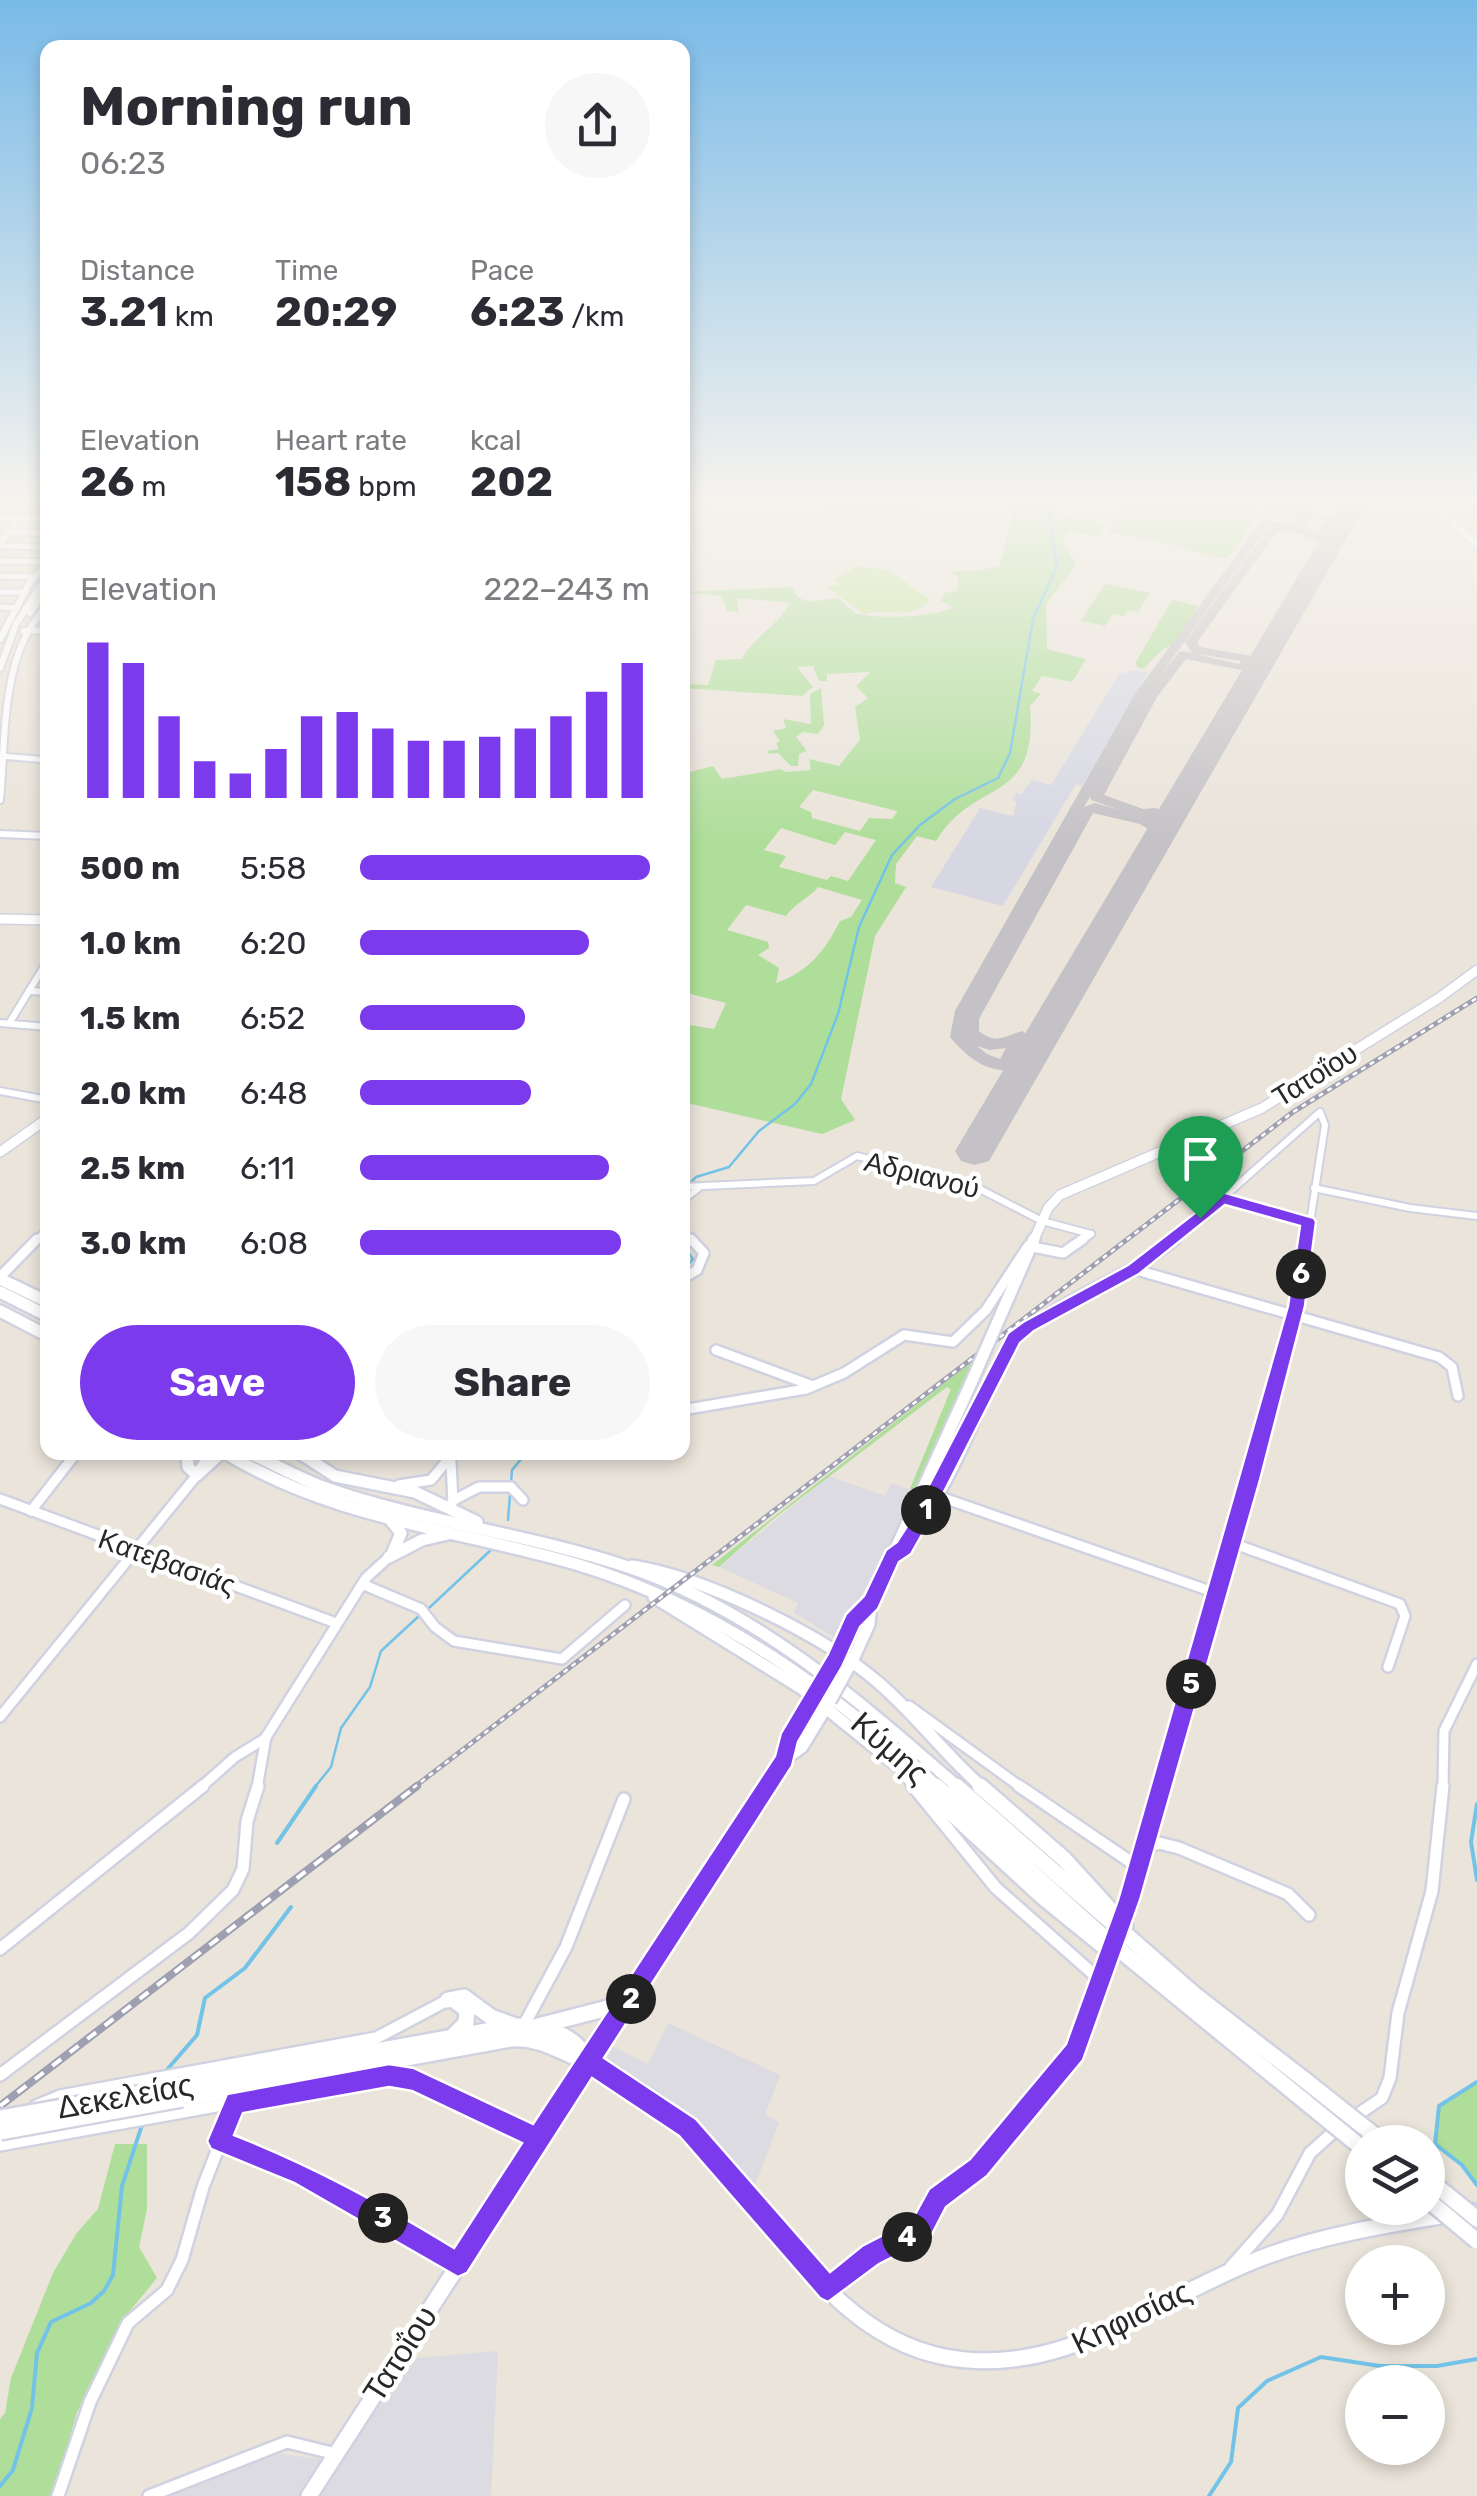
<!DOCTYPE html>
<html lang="en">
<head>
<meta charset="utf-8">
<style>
	body { margin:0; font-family:Rubik,sans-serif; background:#f7f7f7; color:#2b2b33; height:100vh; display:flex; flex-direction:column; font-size:38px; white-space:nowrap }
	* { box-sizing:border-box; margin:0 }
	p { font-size:32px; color:#7c7c81 }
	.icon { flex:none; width:55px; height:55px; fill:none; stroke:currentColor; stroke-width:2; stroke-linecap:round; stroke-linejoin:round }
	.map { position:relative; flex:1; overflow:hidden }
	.drawer { position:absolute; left:40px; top:40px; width:650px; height:1420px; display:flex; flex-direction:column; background:#fff; border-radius:20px; box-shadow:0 5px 15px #0003 }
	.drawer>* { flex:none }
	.fabs { position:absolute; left:1345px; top:2125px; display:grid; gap:20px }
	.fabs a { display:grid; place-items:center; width:100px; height:100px; border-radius:50%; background:#fff; box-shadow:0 5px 15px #0003; font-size:50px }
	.pin { position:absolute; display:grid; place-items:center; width:85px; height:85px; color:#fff; margin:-102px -42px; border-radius:50% 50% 50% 0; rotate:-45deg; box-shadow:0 0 10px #0007 }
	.pin .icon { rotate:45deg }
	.km { position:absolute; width:50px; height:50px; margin:-25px; border-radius:50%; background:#222; color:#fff; font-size:28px; line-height:50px; text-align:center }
	.round { display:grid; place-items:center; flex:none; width:105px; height:105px; border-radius:52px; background:#f7f7f7 }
	.head { display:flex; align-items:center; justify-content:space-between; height:170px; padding:0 40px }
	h1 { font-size:55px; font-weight:700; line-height:75px }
	.figures { display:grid; grid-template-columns:repeat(3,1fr); gap:15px; height:170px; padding:10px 40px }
	.figures div { display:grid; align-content:center }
	.figures b { font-size:42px; font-weight:700 }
	.figures small { font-size:28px; font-weight:400 }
	.figures p { font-size:28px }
	.chart { height:280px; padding:20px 40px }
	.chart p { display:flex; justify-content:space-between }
	.chart svg { width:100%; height:180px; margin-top:10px; stroke:#7c3aed; stroke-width:6 }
	.button { display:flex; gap:20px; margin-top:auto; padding:20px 40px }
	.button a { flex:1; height:115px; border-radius:60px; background:#7c3aed; color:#fff; font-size:40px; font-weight:700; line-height:115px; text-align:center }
	.button a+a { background:#f7f7f7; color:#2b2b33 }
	ul { padding:0 40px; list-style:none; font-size:32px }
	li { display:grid; grid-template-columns:160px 120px 1fr; align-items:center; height:75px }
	li i { height:25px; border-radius:12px; background:#7c3aed }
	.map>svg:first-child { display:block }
	.industrial { fill:#dddbe2 }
	.airport { fill:#d6d7e3 }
	.green { fill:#aede99; fill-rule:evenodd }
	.pitch { fill:#c0e595 }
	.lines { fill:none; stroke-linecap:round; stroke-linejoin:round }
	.stream-far1 { stroke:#72c3e7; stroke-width:2.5 }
	.stream { stroke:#72c3e7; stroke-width:4 }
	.taxiway { fill:#c4c2c6; fill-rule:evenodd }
	.runway { fill:#c4c2c6; fill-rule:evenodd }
	.street-far3-casing { stroke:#d0d2e1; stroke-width:9 }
	.street-far2-casing { stroke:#d0d2e1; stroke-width:10 }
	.street-far1-casing { stroke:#d0d2e1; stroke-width:14 }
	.street-casing { stroke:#d0d2e1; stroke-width:16 }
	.secondary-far3-casing { stroke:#d0d2e1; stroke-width:10 }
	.secondary-far2-casing { stroke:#d0d2e1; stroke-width:12 }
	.secondary-far1-casing { stroke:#d0d2e1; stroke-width:16 }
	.secondary-casing { stroke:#d0d2e1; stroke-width:20 }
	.street-far3 { stroke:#fff; stroke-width:5 }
	.street-far2 { stroke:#fff; stroke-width:6 }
	.street-far1 { stroke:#fff; stroke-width:9 }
	.street { stroke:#fff; stroke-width:11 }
	.secondary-far3 { stroke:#fff; stroke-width:6 }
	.secondary-far2 { stroke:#fff; stroke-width:9 }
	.secondary-far1 { stroke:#fff; stroke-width:11 }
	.secondary { stroke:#fff; stroke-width:15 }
	.rail-far1-casing { stroke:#9ea0b2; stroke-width:5 }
	.rail-casing { stroke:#9ea0b2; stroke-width:8 }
	.rail-far1 { stroke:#fff; stroke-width:2.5; stroke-dasharray:5; stroke-linecap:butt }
	.rail { stroke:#fff; stroke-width:4; stroke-dasharray:11; stroke-linecap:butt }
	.street-bridge-casing { stroke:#d0d2e1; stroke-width:16; stroke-linecap:butt }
	.secondary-bridge-far1-casing { stroke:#d0d2e1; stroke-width:16; stroke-linecap:butt }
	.secondary-bridge-casing { stroke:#d0d2e1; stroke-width:20; stroke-linecap:butt }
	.street-bridge { stroke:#fff; stroke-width:11 }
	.secondary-bridge-far1 { stroke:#fff; stroke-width:11 }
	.secondary-bridge { stroke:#fff; stroke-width:15 }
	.route { fill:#7c3aed; stroke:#fff; stroke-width:2.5; fill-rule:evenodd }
	.labels { text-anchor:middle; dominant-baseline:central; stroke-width:9; stroke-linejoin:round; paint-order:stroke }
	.street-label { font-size:28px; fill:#282828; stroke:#fff }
	.near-street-label { font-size:32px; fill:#282828; stroke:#fff }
</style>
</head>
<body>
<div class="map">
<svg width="1477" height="2496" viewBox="0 0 1477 2496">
	<rect width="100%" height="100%" fill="#eae4da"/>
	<g class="industrial">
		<path d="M829,1476l56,20 6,-13 24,8 -37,83 -4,-1 -37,66 -43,-26 4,-10 -79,-36z"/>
		<path d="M668,2023l112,52 -15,40 14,7 -25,66 -75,-79 -69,-41 -4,-16 4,-7 38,19z"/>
		<path d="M498,2351l-7,145h-324l112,-42 60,7 66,-102z"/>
	</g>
	<path class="airport" d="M1135,670l13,3 -66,113 -6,-2 -73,122 -72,-19 49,-79 33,8 4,-14 -5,-2 4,-7 6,1 9,-14 20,5 68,-111z"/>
	<g class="green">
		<path d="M810,494h68l1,9 39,5 -1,5 -46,5 -7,-7c-19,1 -35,-1 -52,-10z"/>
		<path d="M1136,494h37l20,10 22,-3 22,3 22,10 -32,45 -77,-20 -43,-6z"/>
		<path d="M1015,505l90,19 -8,12 -27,-5 -8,8 14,26 -30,39 1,45 39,10 -14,23 -30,-6 -10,15 9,3 -11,12c8,101 -55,70 -94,135l-19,-5 -21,28 -1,19 11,4 -31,49 -34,163 14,21 -33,14 -139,-32v-78l31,5 12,-26 -43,-11v-25l6,-12 -7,-1 1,-180 30,-8 9,13 59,-10 4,3 26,-2 -2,-11 30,7 21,-26 -5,-33 13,-9 -12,-12 14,-14 -43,2v7h-8l-6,-15 -16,1 16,20 -11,9 -119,-8v-4l25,1 8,-25 26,-1c14,-25 34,-31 48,-56l-53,-5 2,14 -12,-1 -5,-15 -37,-4 107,-5c7,22 29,12 45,11 8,4 11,11 19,15 16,7 84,4 96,-6l-11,-6 3,-8 14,-2v-14l-9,-6h31l20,-6zM813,790l84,21v1l-5,7 -23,-1 -9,13 -48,-13 -1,-6 -12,-5zM781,828l54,17 10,-13 31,8 -28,41 -17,-5 -4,4 -48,-13 7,-11 -22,-6zM818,887l44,13 -11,17 -11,4c-15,30 -32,51 -64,62l3,-15 -21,-13 11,-7 -1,-6 -41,-12 19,-25 40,11c9,-13 22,-17 32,-29z"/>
		<path d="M1105,584l45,9 -12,19 -10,-2 -4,6 -11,-2 -8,12 -24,-5z"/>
		<path d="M1172,600l26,6 -20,35 -16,9 -19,19 -6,-2 -1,-5z"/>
		<path d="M821,688l3,37 -6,9 -15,-2 -7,5 11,14 -8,3 -1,12h-7l-13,-13 -9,1 -2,-3 12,-2 -3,-6 4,-2 -7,-10 13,-3 -3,-9 28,5 -1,-30z"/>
		<path d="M978,1357l-67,151 4,-17 -5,-2 41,-100 -4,-2 -175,133 -53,47 -7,-2z"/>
		<path d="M1477,2082v103l-15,-20 -27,-21 4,-38z"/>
		<path d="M115,2144h32v65l-8,38 18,31 -28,34 -52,100 -24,84h-53v-77l5,-6 6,-35 42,-105 23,-39 22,-25z"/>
	</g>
	<path class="pitch" d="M858,566l30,4 43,30c-25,23 -41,6 -67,14l-37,-27 12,-3 -5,-5z"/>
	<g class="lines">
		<g class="stream-far1">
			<path d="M690,1183l6,-6 33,-10 30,-36 36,-27 16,-20 27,-70 21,-87 33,-72 28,-30 35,-26 43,-21 12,-25 23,-134 24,-53 -8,-52 12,-20"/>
			<path d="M682,1243l11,16 -11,13"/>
			<path d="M508,1520l4,-50 15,-18"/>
			<path d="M429,1608l64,-60"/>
			<path d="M314,1788l17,-21 10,-39 29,-41 11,-36 39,-36"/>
		</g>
		<g class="stream">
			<path d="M1477,1804l-6,38 6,38"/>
			<path d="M277,1843l39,-57"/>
			<path d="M165,2072l32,-37 8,-37 40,-30 46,-61"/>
			<path d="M1477,2082l-38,24 -4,38 27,21 15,20"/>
			<path d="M0,2486l13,-16 19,-62 5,-55 14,-31 40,-19 13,-12 9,-16 9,-89 20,-61"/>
			<path d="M1209,2496l22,-34 7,-54 29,-27 54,-24 59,9h57l40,-7"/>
		</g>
		<path class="taxiway" d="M1277,494h10l-6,12h3l4,-12h10l-4,11 5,4 38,9 -13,22 -4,1 -33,-11 -11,3 -79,109 3,5 52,9 2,3 -8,12 -60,-12 -29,38 -53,98 39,14 13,-1 7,4 -10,16 -5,1 -8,-5 -47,-11 -114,206v12c16,14 26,5 43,0l8,5 -21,34c-24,2 -44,-15 -59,-33l5,-26 180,-317 128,-175 25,5 12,-4 -5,-7 -25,-2 -1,-2zM1308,517l18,3 -9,13 -18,-6 11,-3zM1269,525l7,2 -8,2 -83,113 7,11 49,8 -2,3 -56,-13 -4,1 -20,25zM1090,797l1,3 29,10 -25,-7 -11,4zM977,1046l13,4 16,-2 -6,11 -13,-5z"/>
		<path class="runway" d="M1347,494h25l-383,667 -14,4 -14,-4 -6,-10 6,-10z"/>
		<defs>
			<g id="street-far3">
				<path d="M0,518h19"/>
				<path d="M8,532l40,1"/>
				<path d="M0,546l48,1"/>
				<path d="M0,561l48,1"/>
				<path d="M0,576l33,1"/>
				<path d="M0,592h25"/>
				<path d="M0,607l17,1"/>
				<path d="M0,756l48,4"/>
			</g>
			<g id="street-far2">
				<path d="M0,834l48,2"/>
				<path d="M29,991l19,1"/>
				<path d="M10,1022l38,-62"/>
				<path d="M0,1023l48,4"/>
				<path d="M0,1091l48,9"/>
				<path d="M682,1187l132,-6 43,-25 113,28 72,37 49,13"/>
				<path d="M1314,1188l96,20 67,8"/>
				<path d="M1222,1198l86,24"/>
				<path d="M682,1201l18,-14"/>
				<path d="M682,1230l11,12"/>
				<path d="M35,1242l13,-14"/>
				<path d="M1080,1242l11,-8"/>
				<path d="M1173,1242l147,-130 5,13 -18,117"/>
			</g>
			<g id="street-far1">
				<path d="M1133,1269l306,88 13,10 6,29"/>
				<path d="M0,1277l37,-38"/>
				<path d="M682,1279l15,-9 7,-17 -13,-14"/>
				<path d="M716,1350l97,36"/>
				<path d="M682,1410l124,-21 38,-16 60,-38 49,7 33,-32 42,-64 35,7 20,-14"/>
				<path d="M451,1462l2,40"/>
				<path d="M399,1485l32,-5 20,-24"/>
				<path d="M935,1495l281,98"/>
				<path d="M0,1499l336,124"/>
				<path d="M452,1501l27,-14h32l12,13"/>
				<path d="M31,1511l46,-59"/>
				<path d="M1232,1543l168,61 5,12 -17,51"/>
				<path d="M893,1556c54,-53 81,-138 112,-205 43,-52 119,-68 171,-112"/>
				<path d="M362,1584l59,25 14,18 19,14 108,18 63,-54"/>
				<path d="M909,1706l113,82"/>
				<path d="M0,1717l197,-242"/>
				<path d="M907,1778l8,10"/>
				<path d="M200,1788l35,-31 31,-19"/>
				<path d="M257,1788l9,-51 100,-159 23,-21"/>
				<path d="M1160,1788l137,-481 10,-68"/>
				<path d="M1443,1788l1,-57 33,-67"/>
			</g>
			<g id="street">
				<path d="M913,1786l83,102 104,92"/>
				<path d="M1019,1786l119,81"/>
				<path d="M1144,1848l15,-5 20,5 109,46 21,21"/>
				<path d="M1129,1899l32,-113"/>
				<path d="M0,1949l203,-163"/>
				<path d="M524,2025l42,-78 58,-148"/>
				<path d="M0,2075l189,-142 44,-43 10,-21 4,-48 11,-35"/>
				<path d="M36,2106l24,-10 316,-58 72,-38"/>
				<path d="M1351,2119l31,-21 8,-20 8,-65 34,-122 11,-105"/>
				<path d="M220,2141l82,32 156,91"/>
				<path d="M0,2145l389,-70 25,5 124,58"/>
				<path d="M1231,2267l46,-52 33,-62 29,-26"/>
				<path d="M829,2290l42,-35 50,-26 16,-31 42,-31 96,-115 32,-92"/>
				<path d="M58,2496l32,-94 38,-79 39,-33 15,-30 21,-73 33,-85"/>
				<path d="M149,2496l138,-54 49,12"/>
			</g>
			<g id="secondary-far3">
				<path d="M1423,494l54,51"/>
				<path d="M0,543l19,-25 29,1"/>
				<path d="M30,613l18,-27"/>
				<path d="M24,631l24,-1"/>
				<path d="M0,639l30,-57 18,-19"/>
				<path d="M0,668l16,-44 32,-49"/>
				<path d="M0,800c6,-61 0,-150 48,-194"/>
			</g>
			<g id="secondary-far2">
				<path d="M0,919l48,1"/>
				<path d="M0,1152l48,-34"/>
				<path d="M1033,1242l15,-34 12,-13 202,-87 177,-110 38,-28"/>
			</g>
			<g id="secondary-far1">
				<path d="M0,1279l48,23"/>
				<path d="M0,1292l48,24"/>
				<path d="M1003,1310l31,-71"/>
				<path d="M0,1311l48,25"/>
				<path d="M187,1452l1,15 9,8"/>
				<path d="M224,1452c107,67 236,78 355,113 141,43 252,125 360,223"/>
				<path d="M247,1452c25,11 50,25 76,35 95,34 206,47 302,79 130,43 233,134 334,222"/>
				<path d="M298,1452l37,24 80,16 62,30"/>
				<path d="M198,1474l14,-22"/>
				<path d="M197,1475l25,-23"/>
				<path d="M391,1521l10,12 -8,19"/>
				<path d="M389,1557l33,-17 26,-6"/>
				<path d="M632,1566c73,11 193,70 248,118 37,32 66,72 103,104"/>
				<path d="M654,1597l147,91 124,100"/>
				<path d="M835,1660l18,-39 17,-18"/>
				<path d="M850,1666l19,-42 2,-21 100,-220"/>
				<path d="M785,1759l3,-19 28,-46"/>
				<path d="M766,1788l19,-29 17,-12 28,-46"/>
			</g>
			<g id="secondary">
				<path d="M922,1786l122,112 69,56"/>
				<path d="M936,1786l163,147 198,162"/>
				<path d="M956,1786l239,209 111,86"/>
				<path d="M980,1786l84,73 61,67"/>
				<path d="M448,2000l16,-3 27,20 22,8"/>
				<path d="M454,2000l13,10 -1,13 -12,12"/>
				<path d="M538,2026l70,-18 22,-11"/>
				<path d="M183,2086l331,-60c30,0 61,7 75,36"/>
				<path d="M182,2099l329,-60c28,-2 46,11 71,21 43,20 86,46 119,80 74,76 130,195 244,217 119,23 214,-61 319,-100 66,-25 138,-34 207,-46"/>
				<path d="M309,2496l459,-710"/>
			</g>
		</defs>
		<use href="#street-far3" class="street-far3-casing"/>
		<use href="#street-far2" class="street-far2-casing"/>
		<use href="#street-far1" class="street-far1-casing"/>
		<use href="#street" class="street-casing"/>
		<use href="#secondary-far3" class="secondary-far3-casing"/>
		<use href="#secondary-far2" class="secondary-far2-casing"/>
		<use href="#secondary-far1" class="secondary-far1-casing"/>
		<use href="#secondary" class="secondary-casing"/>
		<use href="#street-far3" class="street-far3"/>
		<use href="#street-far2" class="street-far2"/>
		<use href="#street-far1" class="street-far1"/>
		<use href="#street" class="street"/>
		<use href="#secondary-far3" class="secondary-far3"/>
		<use href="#secondary-far2" class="secondary-far2"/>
		<use href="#secondary-far1" class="secondary-far1"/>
		<use href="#secondary" class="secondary"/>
		<defs>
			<path id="rail-far1" d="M413,1788l880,-676 184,-114"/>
			<path id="rail" d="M0,2106l417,-320"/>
		</defs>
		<use href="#rail-far1" class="rail-far1-casing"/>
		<use href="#rail" class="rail-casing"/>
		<use href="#rail-far1" class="rail-far1"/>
		<use href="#rail" class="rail"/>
		<defs>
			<path id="street-bridge" d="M1107,1960l22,-61"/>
			<g id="secondary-bridge-far1">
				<path d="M971,1383l32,-73"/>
				<path d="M817,1692l18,-31"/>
				<path d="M830,1701l17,-31"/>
			</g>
			<g id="secondary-bridge">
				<path d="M1306,2081l77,61"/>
				<path d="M1297,2095l65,53"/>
				<path d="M0,2118l183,-32"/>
				<path d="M0,2132l182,-33"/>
				<path d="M1428,2179l49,40"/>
				<path d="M1428,2200l49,41"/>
			</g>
		</defs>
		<use href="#street-bridge" class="street-bridge-casing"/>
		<use href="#secondary-bridge-far1" class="secondary-bridge-far1-casing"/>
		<use href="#secondary-bridge" class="secondary-bridge-casing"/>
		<use href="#street-bridge" class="street-bridge"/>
		<use href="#secondary-bridge-far1" class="secondary-bridge-far1"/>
		<use href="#secondary-bridge" class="secondary-bridge"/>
	</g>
	<linearGradient id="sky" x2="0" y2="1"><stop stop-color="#79bae8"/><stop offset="0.59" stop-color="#f6f3ee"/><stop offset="1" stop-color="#f6f3ee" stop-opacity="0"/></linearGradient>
	<rect width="1477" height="844" fill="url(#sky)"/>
	<path class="route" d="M1222,1192l92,26 2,4 -11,84 -45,174 -120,420 -57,160 -96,116 -41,31 -16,31 -51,26 -51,38 -8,-4 -141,-162 -87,-58 -125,195 -9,4 -164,-94 -83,-34 -4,-8 20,-47 162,-30 25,4 119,56 242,-368 6,-23 47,-79 18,-40 18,-18 22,-46 11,-8 14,-22 97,-187 15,-11 105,-57zM1225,1205l75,21 -12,80 -170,594 -52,144 -96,115 -41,30 -17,31 -50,26 -32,26 -134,-153 -92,-61 188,-292 6,-24 44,-75 18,-40 18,-18 21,-47 12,-8 13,-23 96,-188 14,-12 105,-57zM389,2087l23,4 110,52 -68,105c-72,-44 -141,-82 -220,-113l9,-22z"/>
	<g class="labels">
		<g class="street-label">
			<text transform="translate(1315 1075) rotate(-32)">Τατοΐου</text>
			<text transform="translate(922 1175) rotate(14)">Αδριανού</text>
			<text transform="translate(167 1562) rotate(20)">Κατεβασιάς</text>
		</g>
		<g class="near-street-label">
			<text transform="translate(890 1748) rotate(41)">Κύμης</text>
			<text transform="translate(125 2096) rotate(-10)">Δεκελείας</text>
			<text transform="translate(1131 2317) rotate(-26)">Κηφισίας</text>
			<text transform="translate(400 2354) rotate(-57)">Τατοΐου</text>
		</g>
	</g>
</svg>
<div class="fabs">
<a><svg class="icon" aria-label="layers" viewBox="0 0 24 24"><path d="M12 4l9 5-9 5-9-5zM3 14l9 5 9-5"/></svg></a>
<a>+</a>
<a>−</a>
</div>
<div class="pin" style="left:1200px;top:1218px;background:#1e9e55"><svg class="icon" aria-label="arrive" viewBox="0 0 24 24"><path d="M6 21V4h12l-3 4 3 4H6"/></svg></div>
<b class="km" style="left:926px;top:1510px">1</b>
<b class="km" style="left:631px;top:1999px">2</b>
<b class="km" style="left:383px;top:2218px">3</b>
<b class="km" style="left:907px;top:2237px">4</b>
<b class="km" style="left:1191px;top:1684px">5</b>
<b class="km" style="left:1301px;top:1274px">6</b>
<section class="drawer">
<div class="head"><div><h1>Morning run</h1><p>06:23</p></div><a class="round"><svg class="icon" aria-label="share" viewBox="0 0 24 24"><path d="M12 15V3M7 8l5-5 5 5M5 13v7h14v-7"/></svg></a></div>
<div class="figures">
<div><p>Distance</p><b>3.21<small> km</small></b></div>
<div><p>Time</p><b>20:29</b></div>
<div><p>Pace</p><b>6:23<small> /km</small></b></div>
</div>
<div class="figures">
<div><p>Elevation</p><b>26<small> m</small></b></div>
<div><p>Heart rate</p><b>158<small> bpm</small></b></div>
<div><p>kcal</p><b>202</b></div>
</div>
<div class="chart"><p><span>Elevation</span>222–243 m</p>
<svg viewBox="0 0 160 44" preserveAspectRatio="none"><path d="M5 44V6M15 44V11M25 44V24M35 44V35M45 44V38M55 44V32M65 44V24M75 44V23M85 44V27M95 44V30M105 44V30M115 44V29M125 44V27M135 44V24M145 44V18M155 44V11"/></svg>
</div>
<ul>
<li><b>500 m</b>5:58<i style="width:100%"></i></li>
<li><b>1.0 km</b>6:20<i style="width:79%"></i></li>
<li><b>1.5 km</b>6:52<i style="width:57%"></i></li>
<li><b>2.0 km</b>6:48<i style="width:59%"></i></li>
<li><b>2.5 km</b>6:11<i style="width:86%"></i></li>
<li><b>3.0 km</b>6:08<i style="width:90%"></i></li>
</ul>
<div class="button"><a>Save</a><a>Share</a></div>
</section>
</div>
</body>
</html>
